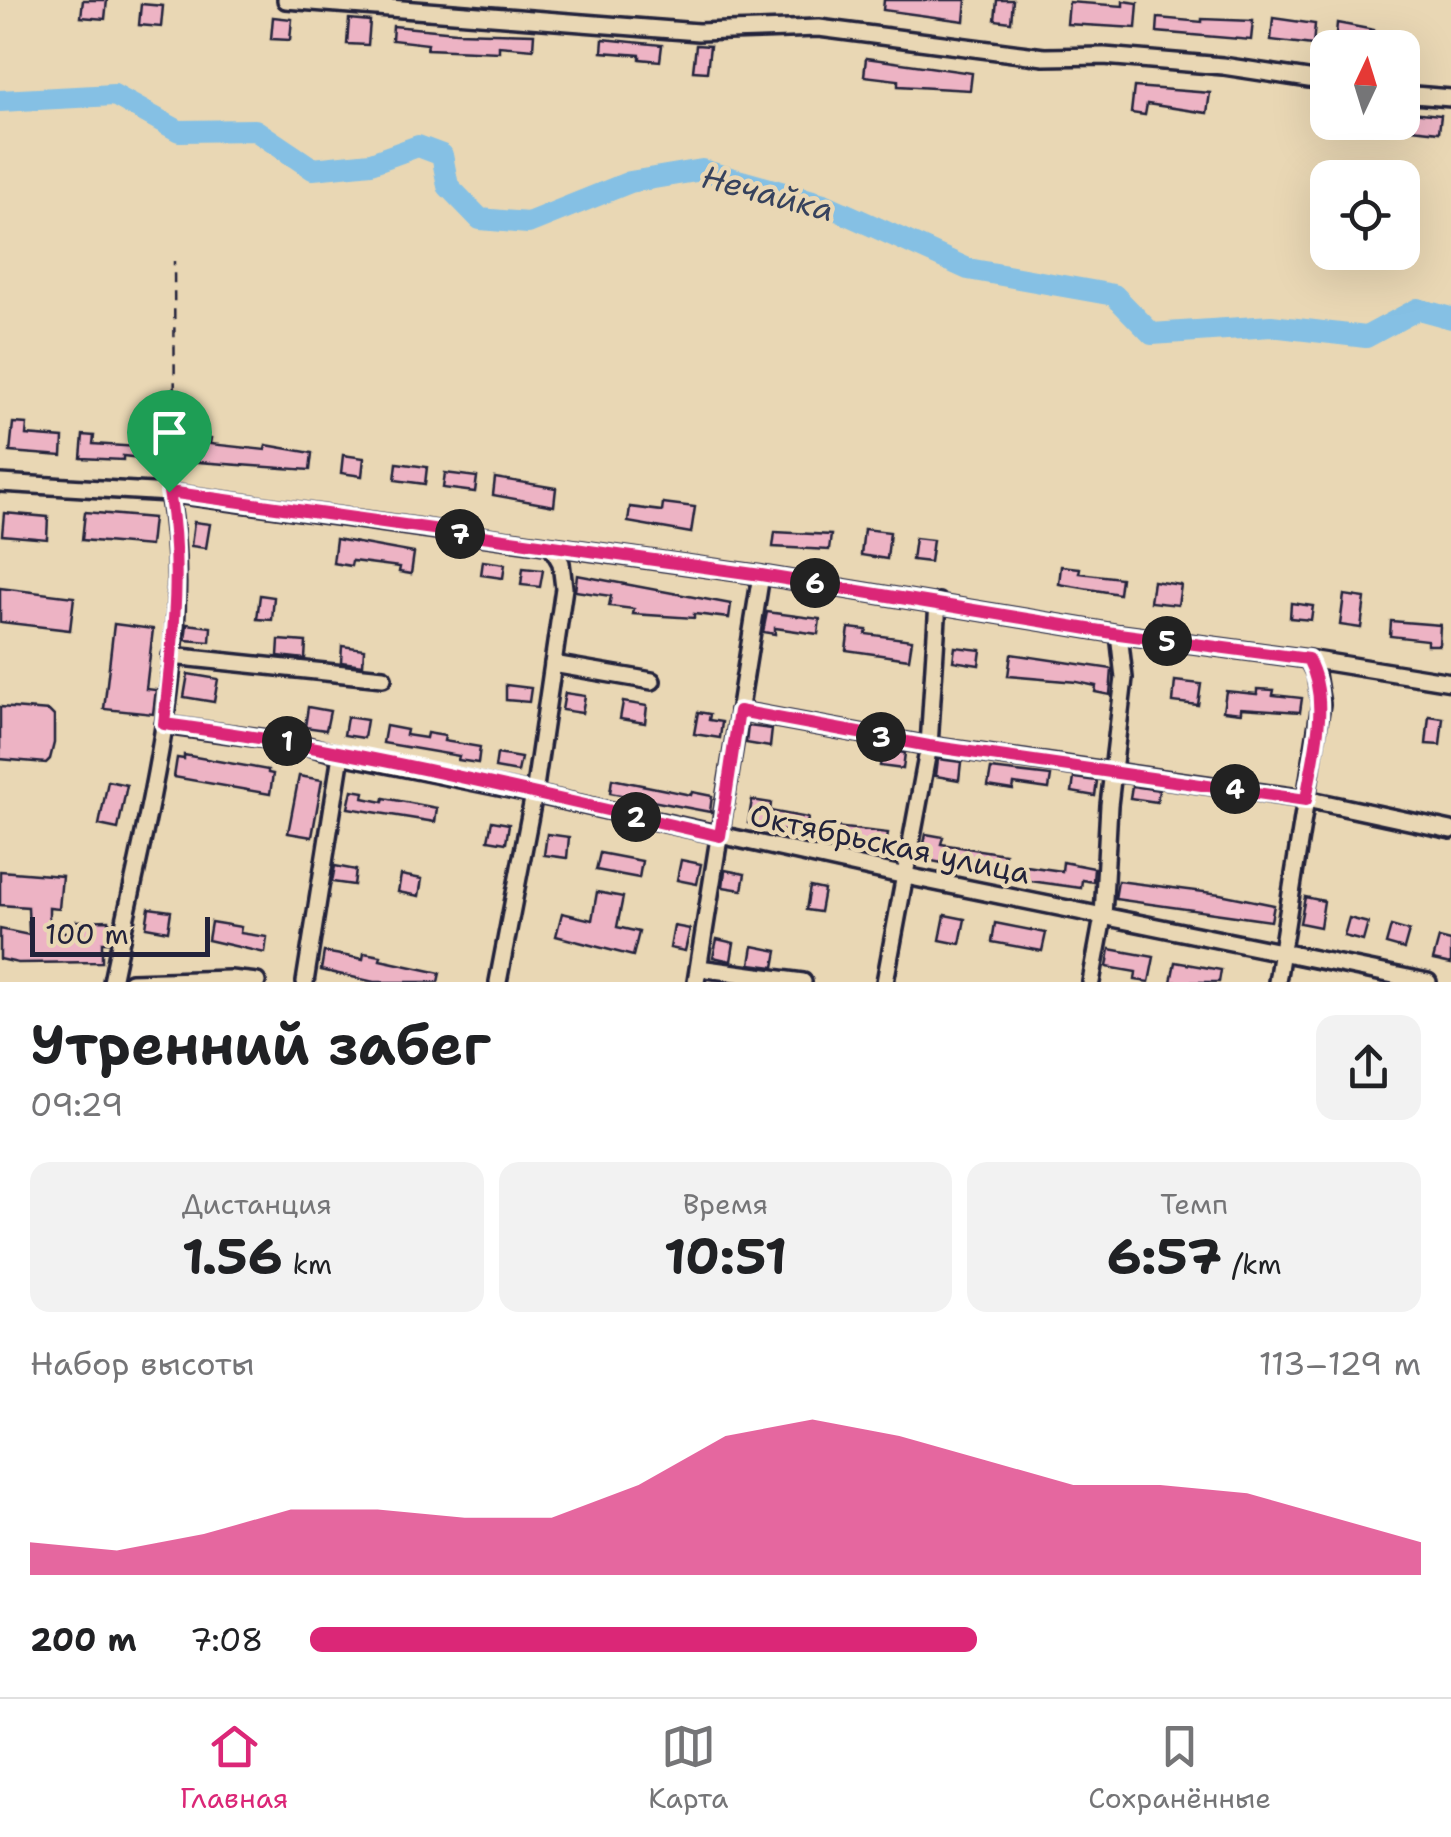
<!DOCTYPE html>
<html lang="ru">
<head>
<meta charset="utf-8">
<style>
	body { margin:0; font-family:"Shantell Sans",sans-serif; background:#f2f2f2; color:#202124; height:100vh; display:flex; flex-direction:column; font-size:38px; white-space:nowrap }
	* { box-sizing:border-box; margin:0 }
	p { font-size:32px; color:#757577 }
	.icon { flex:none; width:55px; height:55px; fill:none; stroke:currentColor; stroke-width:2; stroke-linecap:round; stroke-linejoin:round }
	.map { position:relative; height:982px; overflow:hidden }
	.panel { display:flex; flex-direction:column; background:#fff; flex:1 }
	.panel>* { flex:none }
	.needle { width:65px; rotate:4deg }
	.buttons { position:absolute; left:1310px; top:30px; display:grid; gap:20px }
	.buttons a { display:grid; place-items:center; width:110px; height:110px; border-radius:20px; background:#fff; box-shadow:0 10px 40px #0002; font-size:50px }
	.scale { position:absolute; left:30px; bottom:25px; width:180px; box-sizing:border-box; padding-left:10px; border:5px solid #22223b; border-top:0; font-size:28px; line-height:35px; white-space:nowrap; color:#22223b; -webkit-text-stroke:8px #e9d7b4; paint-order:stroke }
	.pin { position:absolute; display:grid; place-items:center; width:85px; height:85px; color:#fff; margin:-102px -42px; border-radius:50% 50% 50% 0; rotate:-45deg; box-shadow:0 0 10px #0007 }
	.pin .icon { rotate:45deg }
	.km { position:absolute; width:50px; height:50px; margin:-25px; border-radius:50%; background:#222; color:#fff; font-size:28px; line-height:50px; text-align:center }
	.round { display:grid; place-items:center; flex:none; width:105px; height:105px; border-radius:20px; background:#f2f2f2 }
	.head { display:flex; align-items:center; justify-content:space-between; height:170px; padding:0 30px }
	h1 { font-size:55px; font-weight:700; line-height:75px }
	.stats { display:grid; grid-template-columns:repeat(3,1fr); gap:15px; height:170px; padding:10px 30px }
	.stats div { display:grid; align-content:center; border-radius:20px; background:#f2f2f2; text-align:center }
	.stats b { font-size:50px; font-weight:700 }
	.stats small { font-size:28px; font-weight:400 }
	.stats p { font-size:28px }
	.chart { height:280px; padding:20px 30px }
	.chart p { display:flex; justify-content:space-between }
	.chart svg { width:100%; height:180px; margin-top:10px; fill:#db2777; opacity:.7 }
	ul { padding:0 30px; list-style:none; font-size:32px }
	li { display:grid; grid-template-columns:160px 120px 1fr; align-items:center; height:75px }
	li i { height:25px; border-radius:12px; background:#db2777 }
	.menu { display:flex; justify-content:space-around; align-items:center; height:140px; border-top:2px solid #e0e0e0; background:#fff; font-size:28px; color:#757577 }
	.menu a { display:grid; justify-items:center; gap:5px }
	.menu .selected { color:#db2777 }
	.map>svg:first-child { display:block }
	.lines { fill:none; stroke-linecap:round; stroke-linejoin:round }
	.river { stroke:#85c0e4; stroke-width:22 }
	.building { fill:#edb3c4; stroke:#22223b; stroke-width:2.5 }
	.minor-casing { stroke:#22223b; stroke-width:22 }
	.path { stroke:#22223b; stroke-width:2.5; stroke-dasharray:10 8; stroke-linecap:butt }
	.minor { stroke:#e9d7b4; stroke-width:15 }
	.route-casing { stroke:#fff; stroke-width:20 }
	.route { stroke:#db2777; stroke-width:12 }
	.labels { text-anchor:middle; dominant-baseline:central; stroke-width:9; stroke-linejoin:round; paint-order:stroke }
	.street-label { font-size:30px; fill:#22223b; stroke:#e9d7b4 }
	.water-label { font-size:32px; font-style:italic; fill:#36425d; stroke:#e9d7b4 }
</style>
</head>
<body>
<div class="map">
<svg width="1451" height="982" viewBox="0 0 1451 982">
	<rect width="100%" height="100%" fill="#e9d7b4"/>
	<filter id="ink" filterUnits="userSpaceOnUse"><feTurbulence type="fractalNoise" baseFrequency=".01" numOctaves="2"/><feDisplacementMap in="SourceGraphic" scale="20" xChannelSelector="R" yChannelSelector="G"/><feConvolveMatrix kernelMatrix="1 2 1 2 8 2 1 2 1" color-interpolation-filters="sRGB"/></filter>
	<g filter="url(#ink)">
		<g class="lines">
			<path class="river" d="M0,101l114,-6 65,36 76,-1 58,39 58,-6 47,-17 24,9 6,31 32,33 48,4 102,-41 72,-12 122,34 144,65 146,26 38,39 119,-8 95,11 52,-28 33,9"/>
		</g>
		<g class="building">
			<path d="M83,0h24l-2,19 -24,-2z"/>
			<path d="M884,0h82l-2,21 -81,-11z"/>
			<path d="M997,0h16l-2,22 -16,-2z"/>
			<path d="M1123,1l15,2 -2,25 -69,-4 2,-22 54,4z"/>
			<path d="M141,4l22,2 -2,21 -22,-2z"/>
			<path d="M273,17l19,2 -2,21 -19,-1z"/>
			<path d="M1158,18l44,4v-3l51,2 -2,19 -94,-8z"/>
			<path d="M1273,18l42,6 -2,21 -42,-5z"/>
			<path d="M349,19l21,2 -2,24 -21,-1z"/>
			<path d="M1337,23l37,7 -1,18 -38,-2z"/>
			<path d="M393,26l63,6 78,2 -1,15 -34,-3v6l-72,-3 1,-5 -36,-4z"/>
			<path d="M603,39l59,6 -2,16 -20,-2v-4l-38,-3z"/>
			<path d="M696,45l14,1 -3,26 -14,-1z"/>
			<path d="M866,58l106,15 -2,17 -72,-4v-6l-34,-4z"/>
			<path d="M1134,87l76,6 -3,20 -60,-9 -2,11 -14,-2z"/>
			<path d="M1402,111l39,4 -2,17 -37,-4z"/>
			<path d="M151,400h16l-1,28h-5l-4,32 -34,-4v4l-42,-2 2,-23 11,1 -1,8 45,3 1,-7 12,1z"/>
			<path d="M13,423l14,1 -1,11 37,3 -1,18 -52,-4z"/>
			<path d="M188,435l23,3 -1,6 55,6 1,-5 46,8 -2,17 -125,-9z"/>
			<path d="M343,455l21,3 -2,18 -21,-3z"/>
			<path d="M397,463l30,4 -2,17 -30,-4z"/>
			<path d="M445,473l32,4 -2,15 -32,-4z"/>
			<path d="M495,478l61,10 -2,18 -61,-11z"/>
			<path d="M663,503l32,4 -4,26 -63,-11 2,-15 32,4z"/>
			<path d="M85,512l68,6 -3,28 -68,-6z"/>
			<path d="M4,513l44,4 -1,22 -45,-4z"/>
			<path d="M194,522l16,2 -4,24 -15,-2z"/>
			<path d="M864,529l26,3 -3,27 -26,-4z"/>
			<path d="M775,532l56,3 -2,15 -56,-3z"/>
			<path d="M915,538l18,2 -3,22 -18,-2z"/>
			<path d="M336,539l78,14 -3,21 -12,-2 1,-5 -48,-6 -1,5 -18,-3z"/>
			<path d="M483,561l22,3 -2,14 -22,-3z"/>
			<path d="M1061,566l19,2 -1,5 42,5 -2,16 -60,-10z"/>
			<path d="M523,568l20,2 -3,17 -19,-2z"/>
			<path d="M577,575l154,29 -2,14 -35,-4v4l-61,-4 1,-5 -25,-3 2,-10 -36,-5z"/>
			<path d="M1153,581l28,4 -3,20 -28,-3z"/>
			<path d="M0,588l74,9 -4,33 -70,-8z"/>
			<path d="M260,595l14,2 -2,23 -15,-1z"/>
			<path d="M1344,595l21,3 -4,30 -21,-3z"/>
			<path d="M1291,603l22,3 -2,14 -21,-2z"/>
			<path d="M767,612l53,7 -2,15 -43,-6v6l-12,-2z"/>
			<path d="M1391,621l49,4 -1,20h-12v-5l-37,-4z"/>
			<path d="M114,624l39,5 -7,60 10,1 -3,24 -49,-5z"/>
			<path d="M187,624l24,3 -1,15 -25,-2z"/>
			<path d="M849,628l18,2 -1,4 46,6 -3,19 -63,-9z"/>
			<path d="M279,640l27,2 -1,17 -27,-3z"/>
			<path d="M342,646l22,3 -1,16 -22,-3z"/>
			<path d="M955,647l26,3 -2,15 -26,-4z"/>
			<path d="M1011,654l101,15 -2,26 -15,-3 1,-6 -19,-4 -69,-6z"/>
			<path d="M188,674l30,5 -4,23 -30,-5z"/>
			<path d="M1175,681l26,3 -3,21 -25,-3z"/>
			<path d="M506,685l25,3 -2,14 -23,-2z"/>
			<path d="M1257,689l17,1 -1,5 29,3 -2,14 -59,-4v5l-18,-2 3,-20 31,3z"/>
			<path d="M565,693l20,3 -3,17 -20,-3z"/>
			<path d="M623,702l24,4 -2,17 -25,-4z"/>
			<path d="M0,707l49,4 5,5v27l-4,16 -4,4 -46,-4z"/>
			<path d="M308,707l22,4 -4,19 -21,-3z"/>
			<path d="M698,712l12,2 -1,6 13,2 -2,16 -26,-4z"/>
			<path d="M1429,716l14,2 -3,27 -14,-1z"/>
			<path d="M347,717l20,3 -3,18 -20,-3z"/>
			<path d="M386,726l21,4 -1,5 20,3 1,-5 18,3 -1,5 36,6 -2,16 -20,-3 1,-4 -76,-13z"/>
			<path d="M748,726l24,3 -2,18 -24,-4z"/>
			<path d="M882,750l23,3 -2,16 -23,-3z"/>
			<path d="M497,754l24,4 -3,14 -23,-4z"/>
			<path d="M184,755l84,15v3l5,1 -3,20 -96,-17 3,-19 7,1z"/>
			<path d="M938,759l23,3 -2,18 -23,-4z"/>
			<path d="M991,769l60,7 -2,13 -35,-5 -1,6 -25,-4z"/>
			<path d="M299,776l23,4 -10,57 -24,-4z"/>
			<path d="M1074,778l23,3 -2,15 -23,-4z"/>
			<path d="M612,779l79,16 1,-3 20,4 -2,16 -100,-19z"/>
			<path d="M108,781l19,4 -9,44 -19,-4z"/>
			<path d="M1132,786l27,4 -2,12 -27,-4z"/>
			<path d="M352,790l12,2 -1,6 20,4 1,-4 53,10 -2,14 -87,-14z"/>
			<path d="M752,800l19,3 -1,8 38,7 -3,18 -57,-13z"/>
			<path d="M492,821l17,3 -3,19 -18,-3z"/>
			<path d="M826,826l62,7 -3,17 -61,-11z"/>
			<path d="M547,834l22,3 -2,21 -23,-3z"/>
			<path d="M926,834l17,3 -2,7 64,10 -4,20 -80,-15z"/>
			<path d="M600,853l42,8 -3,17 -43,-8z"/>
			<path d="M681,860l20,4 -4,20 -20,-4z"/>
			<path d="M1063,862l31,6 -1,14 -11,-2 -1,8 -58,-8 3,-14 36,5z"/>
			<path d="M335,866l21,4 -2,15 -22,-3z"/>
			<path d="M725,870l20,4 -3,16 -19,-3z"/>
			<path d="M0,871l62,5 -3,33 -10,-1v24h27v-11l33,-1v22h-7v20l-84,1 -18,-4v-30l29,6 -1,-28 -28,-2z"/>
			<path d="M401,875l21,4 -3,17 -21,-4z"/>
			<path d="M1118,881l102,13 54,11 -3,16 -156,-22z"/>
			<path d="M810,887l14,3 -4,22 -14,-2z"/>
			<path d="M597,892l26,5 -6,30 22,5 -6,24 -77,-20 6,-23 30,7z"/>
			<path d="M1305,897l19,4 -4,26 -20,-4z"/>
			<path d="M149,908l22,3 -3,20 -22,-4z"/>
			<path d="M945,915l20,4 -5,25 -20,-4z"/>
			<path d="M1349,918l19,5 -5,18 -19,-5z"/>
			<path d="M211,922l30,5 -1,6 27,4 -2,16 -57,-13z"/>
			<path d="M995,923l51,10 -4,18 -50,-9z"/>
			<path d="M674,926l16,3 -5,22 -15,-3z"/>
			<path d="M1391,926l18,5 -5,18 -18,-5z"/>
			<path d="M1439,938l12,3v23l-18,-4z"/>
			<path d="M717,939l17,4 -3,18 -18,-4z"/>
			<path d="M753,946l24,5 -3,16 -24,-3z"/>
			<path d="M1110,949l44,8 -5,25 -14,-2 1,-8 -29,-5z"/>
			<path d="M324,952l39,7 1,-6 17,3 -1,4 60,13 -2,9h-64l-53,-12z"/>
			<path d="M1175,962l46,8 -2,12h-48z"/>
		</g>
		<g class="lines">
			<defs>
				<g id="minor">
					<path d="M286,0l412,32 121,-4 225,29 60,-1 119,10 105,16"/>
					<path d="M1402,94l49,4"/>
					<path d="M0,483l169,10 592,82 358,59 189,25 143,23"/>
					<path d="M171,656l212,22"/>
					<path d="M553,664l99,17"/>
					<path d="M739,711l190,35 377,53 145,31"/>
					<path d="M164,725l133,18 44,12 193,39 372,82 522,106"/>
					<path d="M699,968l104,14"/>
					<path d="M112,982c30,-149 85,-340 57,-489"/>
					<path d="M131,982l99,-3 27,3"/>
					<path d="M305,982l36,-227"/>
					<path d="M498,982l36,-188 30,-206 -3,-25 -9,-16"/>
					<path d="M696,982l65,-407"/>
					<path d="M885,982l44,-236 9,-144"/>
					<path d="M1091,982l12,-65 6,-112 15,-127 -5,-44"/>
					<path d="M1277,982l44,-278 -5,-30 -8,-15"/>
				</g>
			</defs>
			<use href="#minor" class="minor-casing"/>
			<path class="path" d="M170,481l5,-43 -1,-177"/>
			<use href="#minor" class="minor"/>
		</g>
	</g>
	<g class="lines" filter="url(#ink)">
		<defs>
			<path id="route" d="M169,492l592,83 358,59 189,25c23,43 5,95 -2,141l-377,-54 -190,-35 -19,125c-184,-42 -369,-88 -556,-112 8,-77 19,-154 5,-232z"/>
		</defs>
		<use href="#route" class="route-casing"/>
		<use href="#route" class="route"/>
	</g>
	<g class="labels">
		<g class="street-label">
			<text transform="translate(890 844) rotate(12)">Октябрьская улица</text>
		</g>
		<g class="water-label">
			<text transform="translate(768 193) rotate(15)">Нечайка</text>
		</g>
	</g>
</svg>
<div class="buttons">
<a><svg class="needle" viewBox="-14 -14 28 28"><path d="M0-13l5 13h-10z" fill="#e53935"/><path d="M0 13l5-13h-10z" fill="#757577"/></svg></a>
<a><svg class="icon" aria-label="locate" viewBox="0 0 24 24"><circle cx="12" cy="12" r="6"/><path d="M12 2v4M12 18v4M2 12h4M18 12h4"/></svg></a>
</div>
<div class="scale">100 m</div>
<div class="pin" style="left:169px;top:492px;background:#1e9e55"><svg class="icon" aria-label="arrive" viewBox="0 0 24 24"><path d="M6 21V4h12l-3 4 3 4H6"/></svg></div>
<b class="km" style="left:287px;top:741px">1</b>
<b class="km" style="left:636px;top:817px">2</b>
<b class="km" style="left:881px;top:737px">3</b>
<b class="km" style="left:1235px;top:789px">4</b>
<b class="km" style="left:1167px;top:641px">5</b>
<b class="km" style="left:815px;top:583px">6</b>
<b class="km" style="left:460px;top:534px">7</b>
</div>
<section class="panel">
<div class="head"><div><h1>Утренний забег</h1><p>09:29</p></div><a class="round"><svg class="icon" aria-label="share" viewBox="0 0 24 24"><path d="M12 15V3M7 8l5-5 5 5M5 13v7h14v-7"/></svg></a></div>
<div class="stats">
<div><p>Дистанция</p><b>1.56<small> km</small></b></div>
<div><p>Время</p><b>10:51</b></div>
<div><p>Темп</p><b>6:57<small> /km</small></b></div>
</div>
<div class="chart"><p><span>Набор высоты</span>113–129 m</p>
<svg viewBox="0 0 160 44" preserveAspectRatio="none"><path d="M0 44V36L10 38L20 34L30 28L40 28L50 30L60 30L70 22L80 10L90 6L100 10L110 16L120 22L130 22L140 24L150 30L160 36V44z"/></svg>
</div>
<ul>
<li><b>200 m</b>7:08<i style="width:60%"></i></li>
</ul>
</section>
<nav class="menu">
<a class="selected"><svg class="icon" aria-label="home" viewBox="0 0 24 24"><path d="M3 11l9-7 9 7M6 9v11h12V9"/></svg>Главная</a>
<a><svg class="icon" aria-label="map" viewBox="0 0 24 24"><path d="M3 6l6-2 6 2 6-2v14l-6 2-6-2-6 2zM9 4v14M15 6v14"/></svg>Карта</a>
<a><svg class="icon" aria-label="saved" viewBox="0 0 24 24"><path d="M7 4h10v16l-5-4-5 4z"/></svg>Сохранённые</a>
</nav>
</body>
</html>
